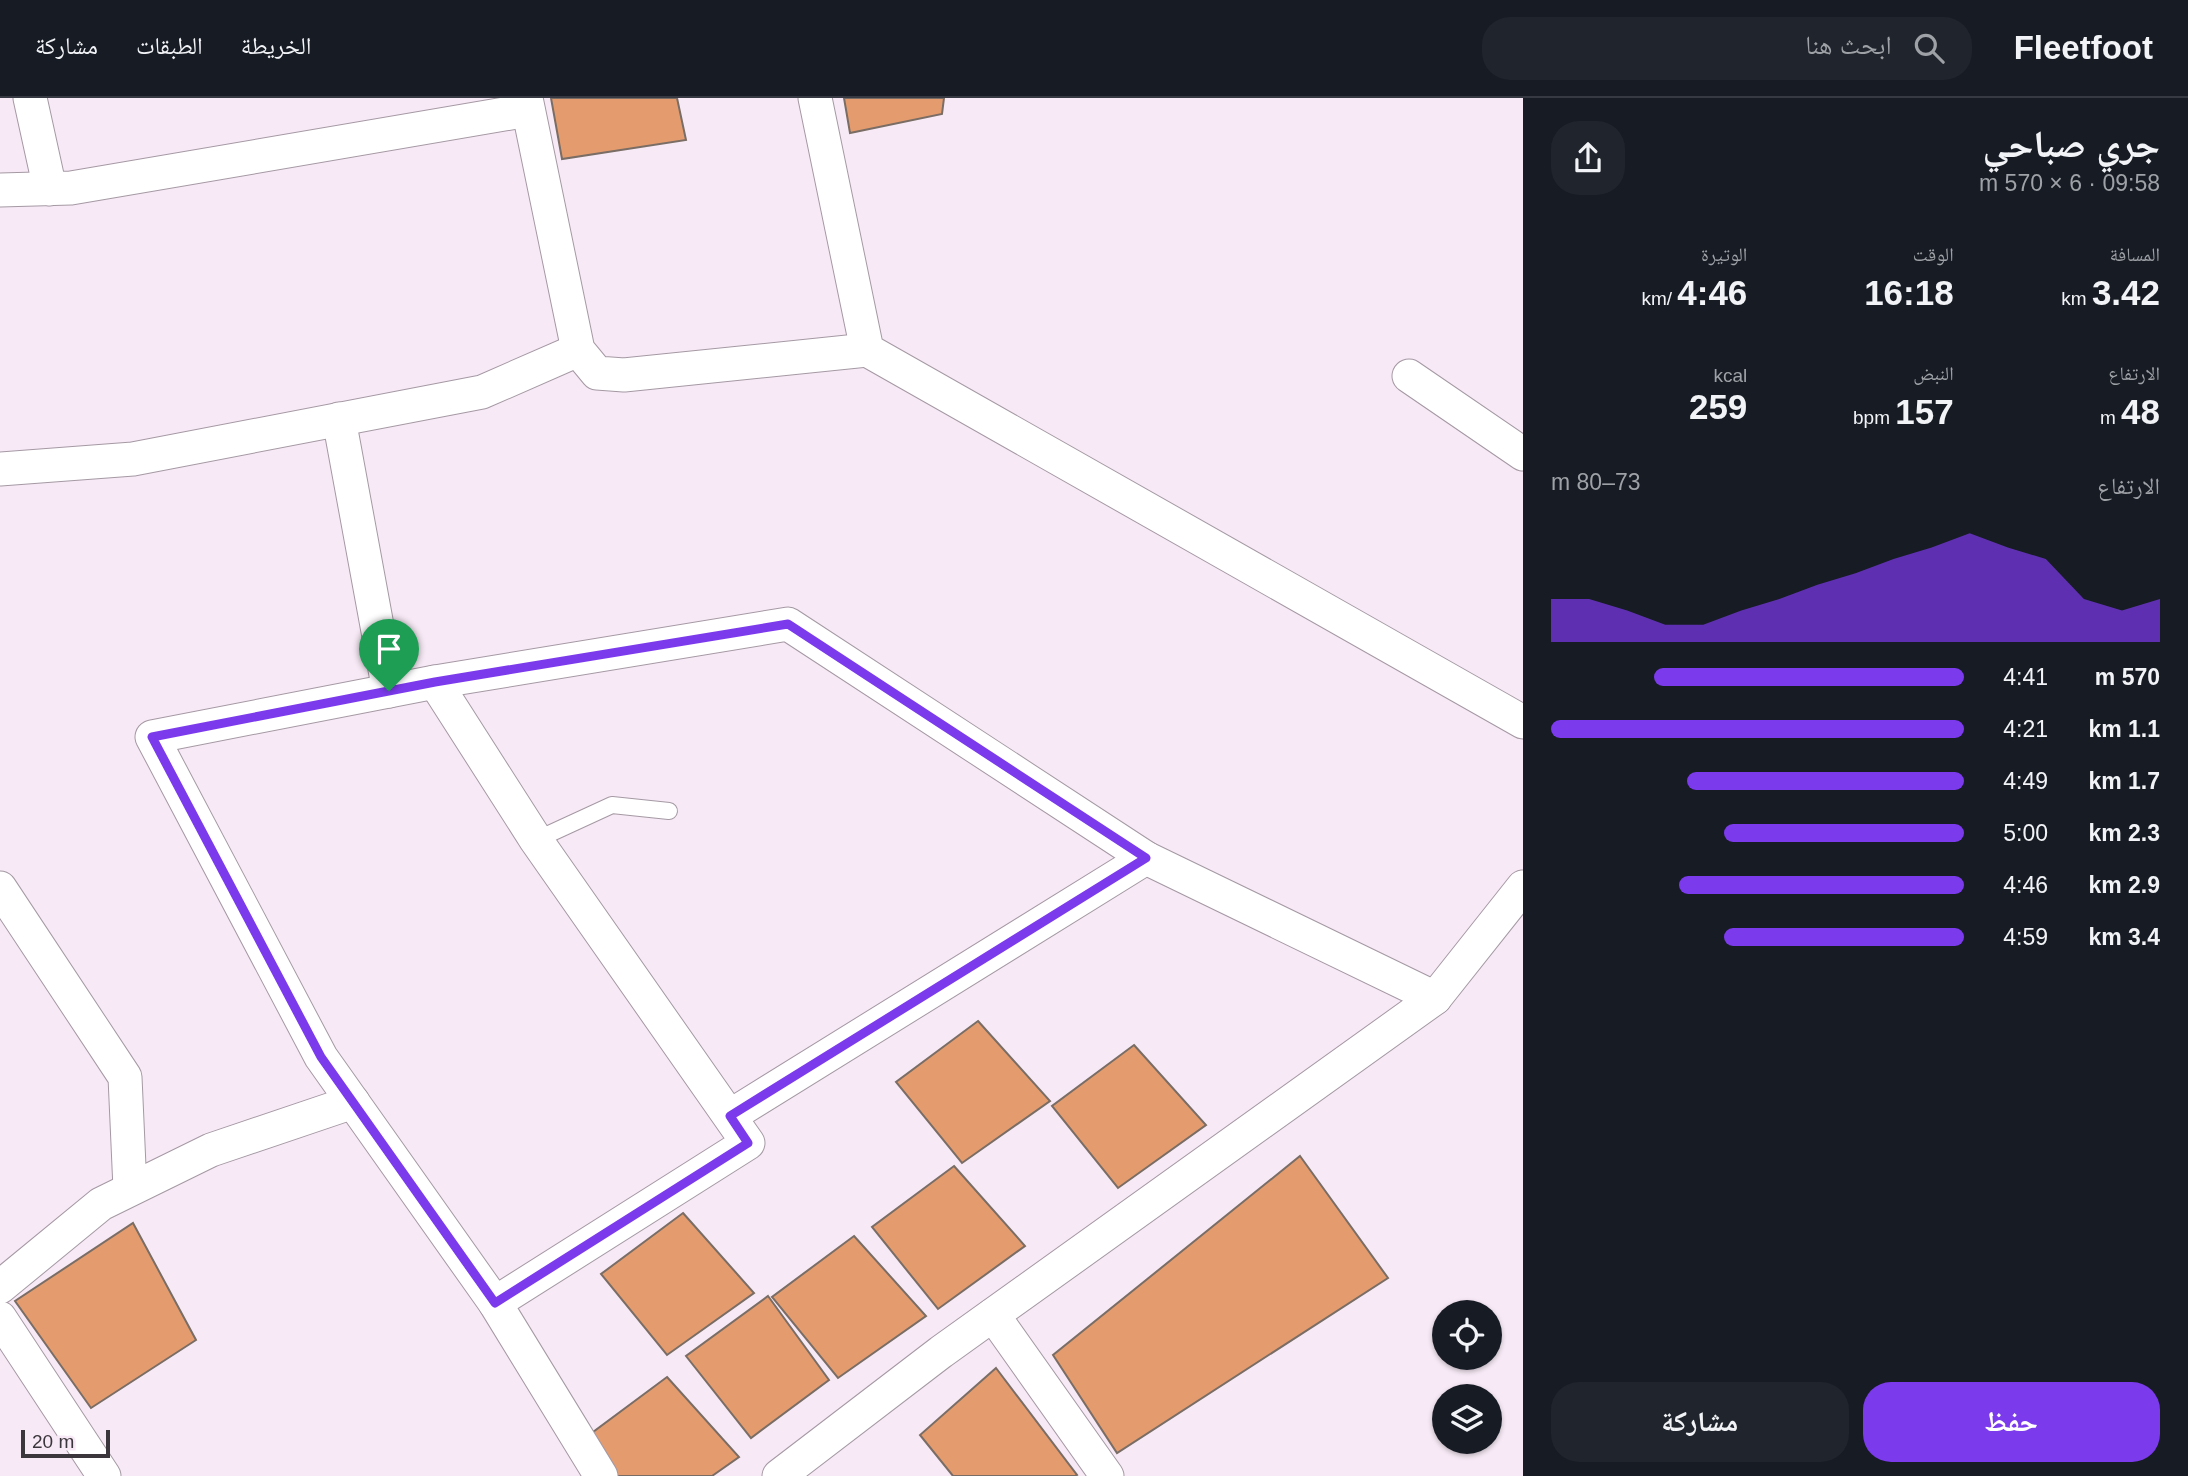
<!DOCTYPE html>
<html lang="ar">
<head>
<meta charset="utf-8">
<style>
	body { margin:0; font-family:Helvetica,"Noto Naskh Arabic",sans-serif; background:#20242c; color:#f1f3f6; direction:rtl; height:100vh; display:flex; flex-direction:column; font-size:26px; white-space:nowrap }
	* { box-sizing:border-box; margin:0 }
	p { font-size:23px; color:#9ea1a6 }
	.icon { flex:none; width:38px; height:38px; fill:none; stroke:currentColor; stroke-width:2; stroke-linecap:round; stroke-linejoin:round }
	.map { position:relative; flex:1; overflow:hidden; direction:ltr }
	.details { display:flex; flex-direction:column; background:#171b24; width:665px }
	.details>* { flex:none }
	.tools { position:absolute; left:1432px; top:1202px; display:grid; gap:14px }
	.tools a { display:grid; place-items:center; width:70px; height:70px; border-radius:50%; background:#171b24; box-shadow:0 2px 5px #0004; font-size:35px }
	.scale { position:absolute; left:21px; bottom:18px; width:89px; box-sizing:border-box; padding-left:7px; border:4px solid #3b363b; border-top:0; font-size:19px; line-height:24px; white-space:nowrap; color:#3b363b; -webkit-text-stroke:5px #f7eaf6; paint-order:stroke }
	.pin { position:absolute; display:grid; place-items:center; width:60px; height:60px; color:#fff; margin:-72px -30px; border-radius:50% 50% 50% 0; rotate:-45deg; box-shadow:0 0 7px #0007 }
	.pin .icon { rotate:45deg }
	.round { display:grid; place-items:center; flex:none; width:74px; height:74px; border-radius:28px; background:#20242c }
	.overview { display:flex; align-items:center; justify-content:space-between; height:119px; padding:0 28px }
	h1 { font-size:38px; font-weight:800; line-height:52px }
	.stats { display:grid; grid-template-columns:repeat(3,1fr); gap:10px; height:119px; padding:7px 28px }
	.stats div { display:grid; align-content:center }
	.stats b { font-size:35px; font-weight:800 }
	.stats small { font-size:19px; font-weight:400 }
	.stats p { font-size:19px }
	.chart { height:196px; padding:14px 28px }
	.chart p { display:flex; justify-content:space-between }
	.chart svg { width:100%; height:126px; margin-top:7px; fill:#7c3aed; opacity:.7 }
	.primary-button { display:flex; gap:14px; margin-top:auto; padding:14px 28px }
	.primary-button a { flex:1; height:80px; border-radius:28px; background:#7c3aed; color:#fff; font-size:28px; font-weight:800; line-height:80px; text-align:center }
	.primary-button a+a { background:#20242c; color:#f1f3f6 }
	ul { padding:0 28px; list-style:none; font-size:23px }
	li { display:grid; grid-template-columns:112px 84px 1fr; align-items:center; height:52px }
	li i { height:18px; border-radius:9px; background:#7c3aed }
	header { display:flex; align-items:center; gap:42px; box-sizing:border-box; height:98px; padding:0 35px; background:#171b24; border-bottom:2px solid #363941 }
	header strong { font-size:33px }
	nav { display:flex; gap:38px; margin-inline-start:auto; font-size:24px }
	.search { width:490px; height:63px; background:#20242c; display:flex; align-items:center; gap:18px; box-sizing:border-box; padding:0 24px; border-radius:28px; color:#9ea1a6; font-size:26px }
	main { display:flex; flex:1; min-height:0 }
	.map>svg:first-child { display:block }
	.building { fill:#e49c6e; stroke:#7a6d65; stroke-width:2 }
	.lines { fill:none; stroke-linecap:round; stroke-linejoin:round }
	.lane-casing { stroke:#a599a4; stroke-width:18 }
	.street-casing { stroke:#a599a4; stroke-width:35 }
	.lane { stroke:#fff; stroke-width:16 }
	.street { stroke:#fff; stroke-width:33 }
	.route-casing { stroke:#fff; stroke-width:14 }
	.route { stroke:#7c3aed; stroke-width:9 }
</style>
</head>
<body>
<header>
<strong>Fleetfoot</strong>
<div class="search"><svg class="icon" aria-label="search" viewBox="0 0 24 24"><circle cx="10" cy="10" r="6"/><path d="M15 15l6 6"/></svg>ابحث هنا</div>
<nav><a>الخريطة</a><a>الطبقات</a><a>مشاركة</a></nav>
</header>
<main>
<section class="details">
<div class="overview"><div><h1>جري صباحي</h1><p>09:58 · 6 × 570 m</p></div><a class="round"><svg class="icon" aria-label="share" viewBox="0 0 24 24"><path d="M12 15V3M7 8l5-5 5 5M5 13v7h14v-7"/></svg></a></div>
<div class="stats">
<div><p>المسافة</p><b>3.42<small> km</small></b></div>
<div><p>الوقت</p><b>16:18</b></div>
<div><p>الوتيرة</p><b>4:46<small> /km</small></b></div>
</div>
<div class="stats">
<div><p>الارتفاع</p><b>48<small> m</small></b></div>
<div><p>النبض</p><b>157<small> bpm</small></b></div>
<div><p>kcal</p><b>259</b></div>
</div>
<div class="chart"><p><span>الارتفاع</span>73–80 m</p>
<svg viewBox="0 0 160 44" preserveAspectRatio="none"><path d="M0 44V29L10 29L20 33L30 38L40 38L50 33L60 29L70 24L80 20L90 15L100 11L110 6L120 11L130 15L140 29L150 33L160 29V44z"/></svg>
</div>
<ul>
<li><b>570 m</b>4:41<i style="width:75%"></i></li>
<li><b>1.1 km</b>4:21<i style="width:100%"></i></li>
<li><b>1.7 km</b>4:49<i style="width:67%"></i></li>
<li><b>2.3 km</b>5:00<i style="width:58%"></i></li>
<li><b>2.9 km</b>4:46<i style="width:69%"></i></li>
<li><b>3.4 km</b>4:59<i style="width:58%"></i></li>
</ul>
<div class="primary-button"><a>حفظ</a><a>مشاركة</a></div>
</section>
<div class="map">
<svg width="1523" height="1378" viewBox="0 0 1523 1378">
	<rect width="100%" height="100%" fill="#f7eaf6"/>
	<g class="building">
		<path d="M551,0h126l9,42 -124,19z"/>
		<path d="M844,0h100l-2,16 -92,19z"/>
		<path d="M978,923l72,80 -88,62 -66,-81z"/>
		<path d="M1134,947l72,80 -88,63 -66,-82z"/>
		<path d="M1300,1058l88,122 -271,175 -64,-98z"/>
		<path d="M954,1068l71,80 -87,63 -66,-82z"/>
		<path d="M683,1115l71,80 -87,62 -66,-81z"/>
		<path d="M133,1125l63,117 -105,68 -76,-107z"/>
		<path d="M854,1138l72,80 -88,62 -66,-81z"/>
		<path d="M768,1198l61,84 -78,58 -65,-82z"/>
		<path d="M996,1270l81,107 -2,1h-122l-33,-41z"/>
		<path d="M667,1279l72,80 -27,19h-96l-31,-38z"/>
	</g>
	<g class="lines">
		<defs>
			<path id="lane" d="M536,742l76,-35 57,6"/>
			<g id="street">
				<path d="M30,0l20,91"/>
				<path d="M526,0l52,252 19,23 27,2 243,-25"/>
				<path d="M815,0l52,252 656,372"/>
				<path d="M0,92l71,-2 457,-78"/>
				<path d="M1409,278l114,78"/>
				<path d="M339,321l50,272"/>
				<path d="M0,371l133,-10 349,-67 96,-42"/>
				<path d="M435,584l101,158 212,303 -253,160"/>
				<path d="M0,790l125,189 5,112"/>
				<path d="M730,1018l416,-258"/>
				<path d="M0,1189l101,-83 110,-54 142,-48"/>
				<path d="M993,1217l114,161"/>
				<path d="M0,1220l104,158"/>
				<path d="M601,1378l-106,-173 -174,-246 -169,-320 283,-55 353,-58 358,234 289,140"/>
				<path d="M779,1378l162,-124 494,-354 88,-111"/>
			</g>
		</defs>
		<use href="#lane" class="lane-casing"/>
		<use href="#street" class="street-casing"/>
		<use href="#lane" class="lane"/>
		<use href="#street" class="street"/>
	</g>
	<g class="lines">
		<defs>
			<path id="route" d="M788,526l358,234 -416,258 18,27 -253,160 -174,-246 -169,-320 283,-55z"/>
		</defs>
		<use href="#route" class="route-casing"/>
		<use href="#route" class="route"/>
	</g>
</svg>
<div class="tools">
<a><svg class="icon" aria-label="locate" viewBox="0 0 24 24"><circle cx="12" cy="12" r="6"/><path d="M12 2v4M12 18v4M2 12h4M18 12h4"/></svg></a>
<a><svg class="icon" aria-label="layers" viewBox="0 0 24 24"><path d="M12 4l9 5-9 5-9-5zM3 14l9 5 9-5"/></svg></a>
</div>
<div class="scale">20 m</div>
<div class="pin" style="left:389px;top:593px;background:#1e9e55"><svg class="icon" aria-label="arrive" viewBox="0 0 24 24"><path d="M6 21V4h12l-3 4 3 4H6"/></svg></div>
</div>
</main>
</body>
</html>
